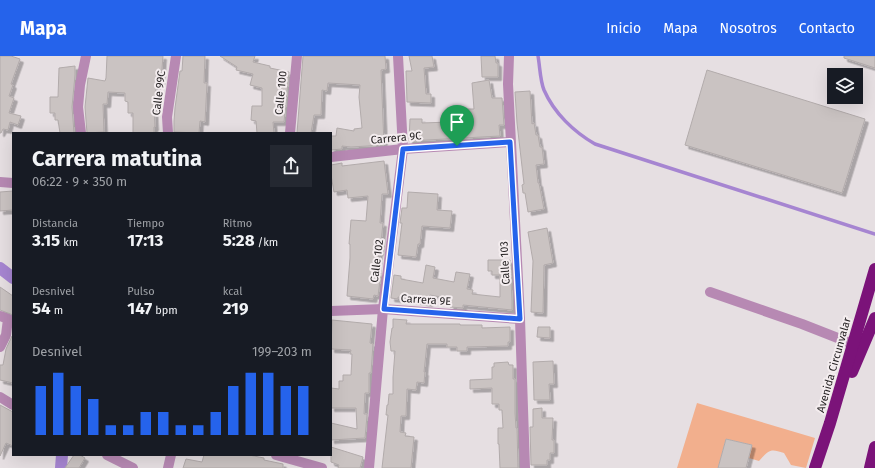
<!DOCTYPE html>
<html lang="es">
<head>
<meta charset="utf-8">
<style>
	body { margin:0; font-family:"Fira Sans",sans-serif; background:#242831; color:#f1f3f6; height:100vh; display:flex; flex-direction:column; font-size:15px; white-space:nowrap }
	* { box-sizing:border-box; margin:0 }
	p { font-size:13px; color:#9ea1a6 }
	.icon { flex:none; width:22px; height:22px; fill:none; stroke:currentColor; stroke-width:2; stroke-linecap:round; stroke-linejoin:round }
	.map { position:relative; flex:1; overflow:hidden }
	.drawer { position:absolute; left:12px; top:76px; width:320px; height:324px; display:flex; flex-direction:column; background:#171b24; border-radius:0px; box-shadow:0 4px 16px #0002 }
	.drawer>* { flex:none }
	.fabs { position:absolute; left:827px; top:12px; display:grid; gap:8px }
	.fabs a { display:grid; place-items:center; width:36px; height:36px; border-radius:0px; background:#171b24; box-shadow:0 4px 16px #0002; font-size:20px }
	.pin { position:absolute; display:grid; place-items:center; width:34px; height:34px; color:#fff; margin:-41px -17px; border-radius:50% 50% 50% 0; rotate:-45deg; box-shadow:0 0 4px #0007 }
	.pin .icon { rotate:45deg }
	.round { display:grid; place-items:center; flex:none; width:42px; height:42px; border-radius:0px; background:#242831 }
	.head { display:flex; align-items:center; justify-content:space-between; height:68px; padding:0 20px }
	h1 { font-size:22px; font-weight:700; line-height:30px }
	.stats { display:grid; grid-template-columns:repeat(3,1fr); gap:6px; height:68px; padding:4px 20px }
	.stats div { display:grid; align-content:center }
	.stats b { font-size:17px; font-weight:700 }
	.stats small { font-size:11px; font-weight:400 }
	.stats p { font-size:11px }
	.chart { height:112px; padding:8px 20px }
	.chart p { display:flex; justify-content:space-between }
	.chart svg { width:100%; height:72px; margin-top:4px; stroke:#2563eb; stroke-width:6 }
	header { display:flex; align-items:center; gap:24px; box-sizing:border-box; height:56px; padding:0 20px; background:#2563eb; color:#fff }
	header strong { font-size:19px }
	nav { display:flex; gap:22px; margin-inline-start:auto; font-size:14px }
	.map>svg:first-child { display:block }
	.green { fill:#f2af8d }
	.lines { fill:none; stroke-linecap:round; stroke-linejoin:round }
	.stream { stroke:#a685d1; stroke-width:3.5 }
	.canal { stroke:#a685d1; stroke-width:12 }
	.building { fill:#cac3c2; stroke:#b2abab; filter:url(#shadow) }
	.minor { stroke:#b789b3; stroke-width:10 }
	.highway { stroke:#7b1379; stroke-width:12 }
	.route-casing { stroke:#fff; stroke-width:8 }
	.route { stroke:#2563eb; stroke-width:5 }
	.labels { text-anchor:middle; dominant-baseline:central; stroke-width:4; stroke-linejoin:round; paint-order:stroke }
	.street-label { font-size:11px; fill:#262324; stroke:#f4edef }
</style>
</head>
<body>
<header>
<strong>Mapa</strong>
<nav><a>Inicio</a><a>Mapa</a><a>Nosotros</a><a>Contacto</a></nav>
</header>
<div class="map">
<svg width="875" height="412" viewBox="0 0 875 412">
	<defs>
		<filter id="shadow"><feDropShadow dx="3.5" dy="3.5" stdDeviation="0" flood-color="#0004"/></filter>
	</defs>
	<rect width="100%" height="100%" fill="#e6dfe2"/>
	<path class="green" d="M697,347l118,35 -9,30 -15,-3 -7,-12c-14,-5 -15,-3 -25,8l-10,-3 3,-13 -26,-6 -8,29h-41z"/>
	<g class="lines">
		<path class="stream" d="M538,0c2,11 2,24 6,34 10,23 30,42 51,54l280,90"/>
		<g class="canal">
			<path d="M0,212l13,10"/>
			<path d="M61,412l1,-13"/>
		</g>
	</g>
	<g class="building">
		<path d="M0,0h11l9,3 -9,25 2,1 -4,11 5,2 -5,15 12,3 -3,9 -8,-3 -2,8 -5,-1 -2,4h-1z"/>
		<path d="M107,0h56l-2,25h-4l-3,25 1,21h-1v6h-21v-20h-5v-11l-3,-1v-8l-17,-1 -1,12h-4l1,28 -17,1 -2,-26 3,-29 17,3 1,-3z"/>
		<path d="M183,0h22l-1,27h3l-2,39 -5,-1 -1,12 -25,-1v-11l1,-13 5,-37h2z"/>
		<path d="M220,0h35l-2,6 17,4v2l19,4 -5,50h-11l1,11h-17l-1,-12 -5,-1 1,-14h10v-18l-12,-3 3,-11 -17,-4 1,-3z"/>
		<path d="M303,0h82l1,13 -5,1 3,75 -33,2 -9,-1v3l-11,1v-14h5l1,-8 17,3v-2l8,-1 -3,-31 1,-12 -32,-2 -1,8 -5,-1 -1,25h-7l-3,18h-14z"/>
		<path d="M409,0h23l2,11 -10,1 2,26h5v9l-24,-1 -1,-31h6z"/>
		<path d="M481,0h14l1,7h2v14h-16z"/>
		<path d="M844,0h31v12l-31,-10z"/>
		<path d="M75,10v9l-3,32 2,26h-14l-2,-13h-3v-7h-5v-16h8l1,-29z"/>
		<path d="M707,14l158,49 -23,74 -157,-48z"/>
		<path d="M489,24l3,18h10l2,27h-5l1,11 -91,5 1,-22h12v4l27,-1v-2h12v-11h13l-2,-26z"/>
		<path d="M530,35l2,33 2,-1 2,12h2l2,12h2l2,17 -8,1 2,18h1l5,26 -16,3 -3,-19h-2l-1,-8 2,-1 -7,-61 -2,-31z"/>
		<path d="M384,105l4,33h-6l-2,29h3l-3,29h-1l-2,18v2l4,1 -3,23 -4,-1 -1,4 -26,-3 3,-38v-14h-1l2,-24 15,1 2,-25 -20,2 -1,-8 -13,2 -3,-17v-10l11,-2v3z"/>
		<path d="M13,135v19l-13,1v-19z"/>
		<path d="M408,136l30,2 -1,16 15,1 -2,17 -28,-2 -2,18h-2l-2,13 -18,-2 4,-32h-2l2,-15h5z"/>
		<path d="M547,172l6,35 -9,2 -1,48 -12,-1 2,-51 -5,-29z"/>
		<path d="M488,204h22l2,40v10l-49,-5v3l-13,-1 1,-8 -21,-4 -1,8 -31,-6v2l-7,-1 3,-23 7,1v3l22,4 3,-18 9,2 -2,11 21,4 2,-10 14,2 -3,15 6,1 -1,4 28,3v-22h-8v-4h-4z"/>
		<path d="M0,231l13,9v19l-13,-5z"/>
		<path d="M393,263l14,1 -1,4h54v1h22v3l28,-1v15h-2v4l-41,1v4h-10v-4h-10v-3h-20l-3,28h1l-1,11 -7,-1 -1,8 -9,-1 -1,27h-5l-1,16 6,1 -1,3 9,1 -3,31h-29l6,-53h-2l1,-10h1l1,-11h4v-17l2,-26h-4l-1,-9 2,-14h1z"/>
		<path d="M332,264l40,4 -2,19 3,1 -2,29h-2v20h-4l-1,21h3v2l-2,22 -34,2v-17l26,6 -1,-21h-25v-20l8,1v-8h4v-6h8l1,-21h-2l1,-4 -20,-1z"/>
		<path d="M538,271h12v11l-13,-1z"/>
		<path d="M12,280h1v47l-13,-3v-15h3l3,-16z"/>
		<path d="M553,305l1,23h-5l1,16h-16l-1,-38z"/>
		<path d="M508,306l1,3h4v14h2v34l1,15h1l1,40h-18l-1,-24h-1v-16h5l-1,-18h-3v-6h-7v-16l-22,1v-9l22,-1v-12h2v-4z"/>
		<path d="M0,349l13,7v34l-7,-3 -6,13z"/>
		<path d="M542,352v10h11l-1,22h2v13h-4v7h-3v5h-16l-1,-38h3v-18z"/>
		<path d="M726,383l26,6 -6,23h-28z"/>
		<path d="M331,391l32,10 -3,11h-22l1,-3 -8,-3z"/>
		<path d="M74,399h6l5,3 -6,10h-14z"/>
		<path d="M204,399h45l15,3v2l19,4v4h-100l3,-9 16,3z"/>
	</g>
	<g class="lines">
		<g class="minor">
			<path d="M509,0l-1,28 12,235 5,149"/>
			<path d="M81,77l-3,-26 2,-22 6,-29"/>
			<path d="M168,77l-1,-16 9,-61"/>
			<path d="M290,77l7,-77"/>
			<path d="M331,101l72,-8 107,-7"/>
			<path d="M0,126l13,1"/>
			<path d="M710,236l92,32 51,20"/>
			<path d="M331,255l52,-2 137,10"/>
			<path d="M0,260l8,3 -2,16 -6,12"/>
			<path d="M0,341l13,8"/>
			<path d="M107,399l26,13"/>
			<path d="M276,399l46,13"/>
			<path d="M168,412l3,-13"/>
			<path d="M369,412l14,-159 20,-160 -5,-93"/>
		</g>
		<g class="highway">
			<path d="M852,316l23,-54"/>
			<path d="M815,412l15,-45 45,-154"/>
			<path d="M870,412l5,-21"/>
		</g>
	</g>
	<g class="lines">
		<defs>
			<path id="route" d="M510,86l10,177 -136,-10 19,-160z"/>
		</defs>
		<use href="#route" class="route-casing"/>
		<use href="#route" class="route"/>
	</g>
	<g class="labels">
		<g class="street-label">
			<text transform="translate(159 37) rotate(-83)">Calle 99C</text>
			<text transform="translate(281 37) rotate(-85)">Calle 100</text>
			<text transform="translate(396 82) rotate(-5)">Carrera 9C</text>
			<text transform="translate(377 205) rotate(-83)">Calle 102</text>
			<text transform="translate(505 207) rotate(-93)">Calle 103</text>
			<text transform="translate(426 244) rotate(4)">Carrera 9E</text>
			<text transform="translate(834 309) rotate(-74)">Avenida Circunvalar</text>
		</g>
	</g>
</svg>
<div class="fabs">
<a><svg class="icon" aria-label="layers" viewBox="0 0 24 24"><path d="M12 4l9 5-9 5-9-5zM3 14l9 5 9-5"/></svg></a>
</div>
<div class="pin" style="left:457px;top:90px;background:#1e9e55"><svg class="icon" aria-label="arrive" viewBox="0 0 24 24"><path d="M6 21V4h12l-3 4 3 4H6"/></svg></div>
<section class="drawer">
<div class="head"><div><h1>Carrera matutina</h1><p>06:22 · 9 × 350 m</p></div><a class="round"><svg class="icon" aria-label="share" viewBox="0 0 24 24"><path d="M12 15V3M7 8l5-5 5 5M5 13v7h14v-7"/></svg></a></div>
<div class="stats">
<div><p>Distancia</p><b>3.15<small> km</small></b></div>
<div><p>Tiempo</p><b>17:13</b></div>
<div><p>Ritmo</p><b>5:28<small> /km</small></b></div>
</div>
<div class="stats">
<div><p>Desnivel</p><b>54<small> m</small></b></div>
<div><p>Pulso</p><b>147<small> bpm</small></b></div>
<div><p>kcal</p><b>219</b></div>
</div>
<div class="chart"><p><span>Desnivel</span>199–203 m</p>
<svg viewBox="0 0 160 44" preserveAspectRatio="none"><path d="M5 44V14M15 44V6M25 44V14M35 44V22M45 44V38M55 44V38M65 44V30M75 44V30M85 44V38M95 44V38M105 44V30M115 44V14M125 44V6M135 44V6M145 44V14M155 44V14"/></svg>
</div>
</section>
</div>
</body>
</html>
